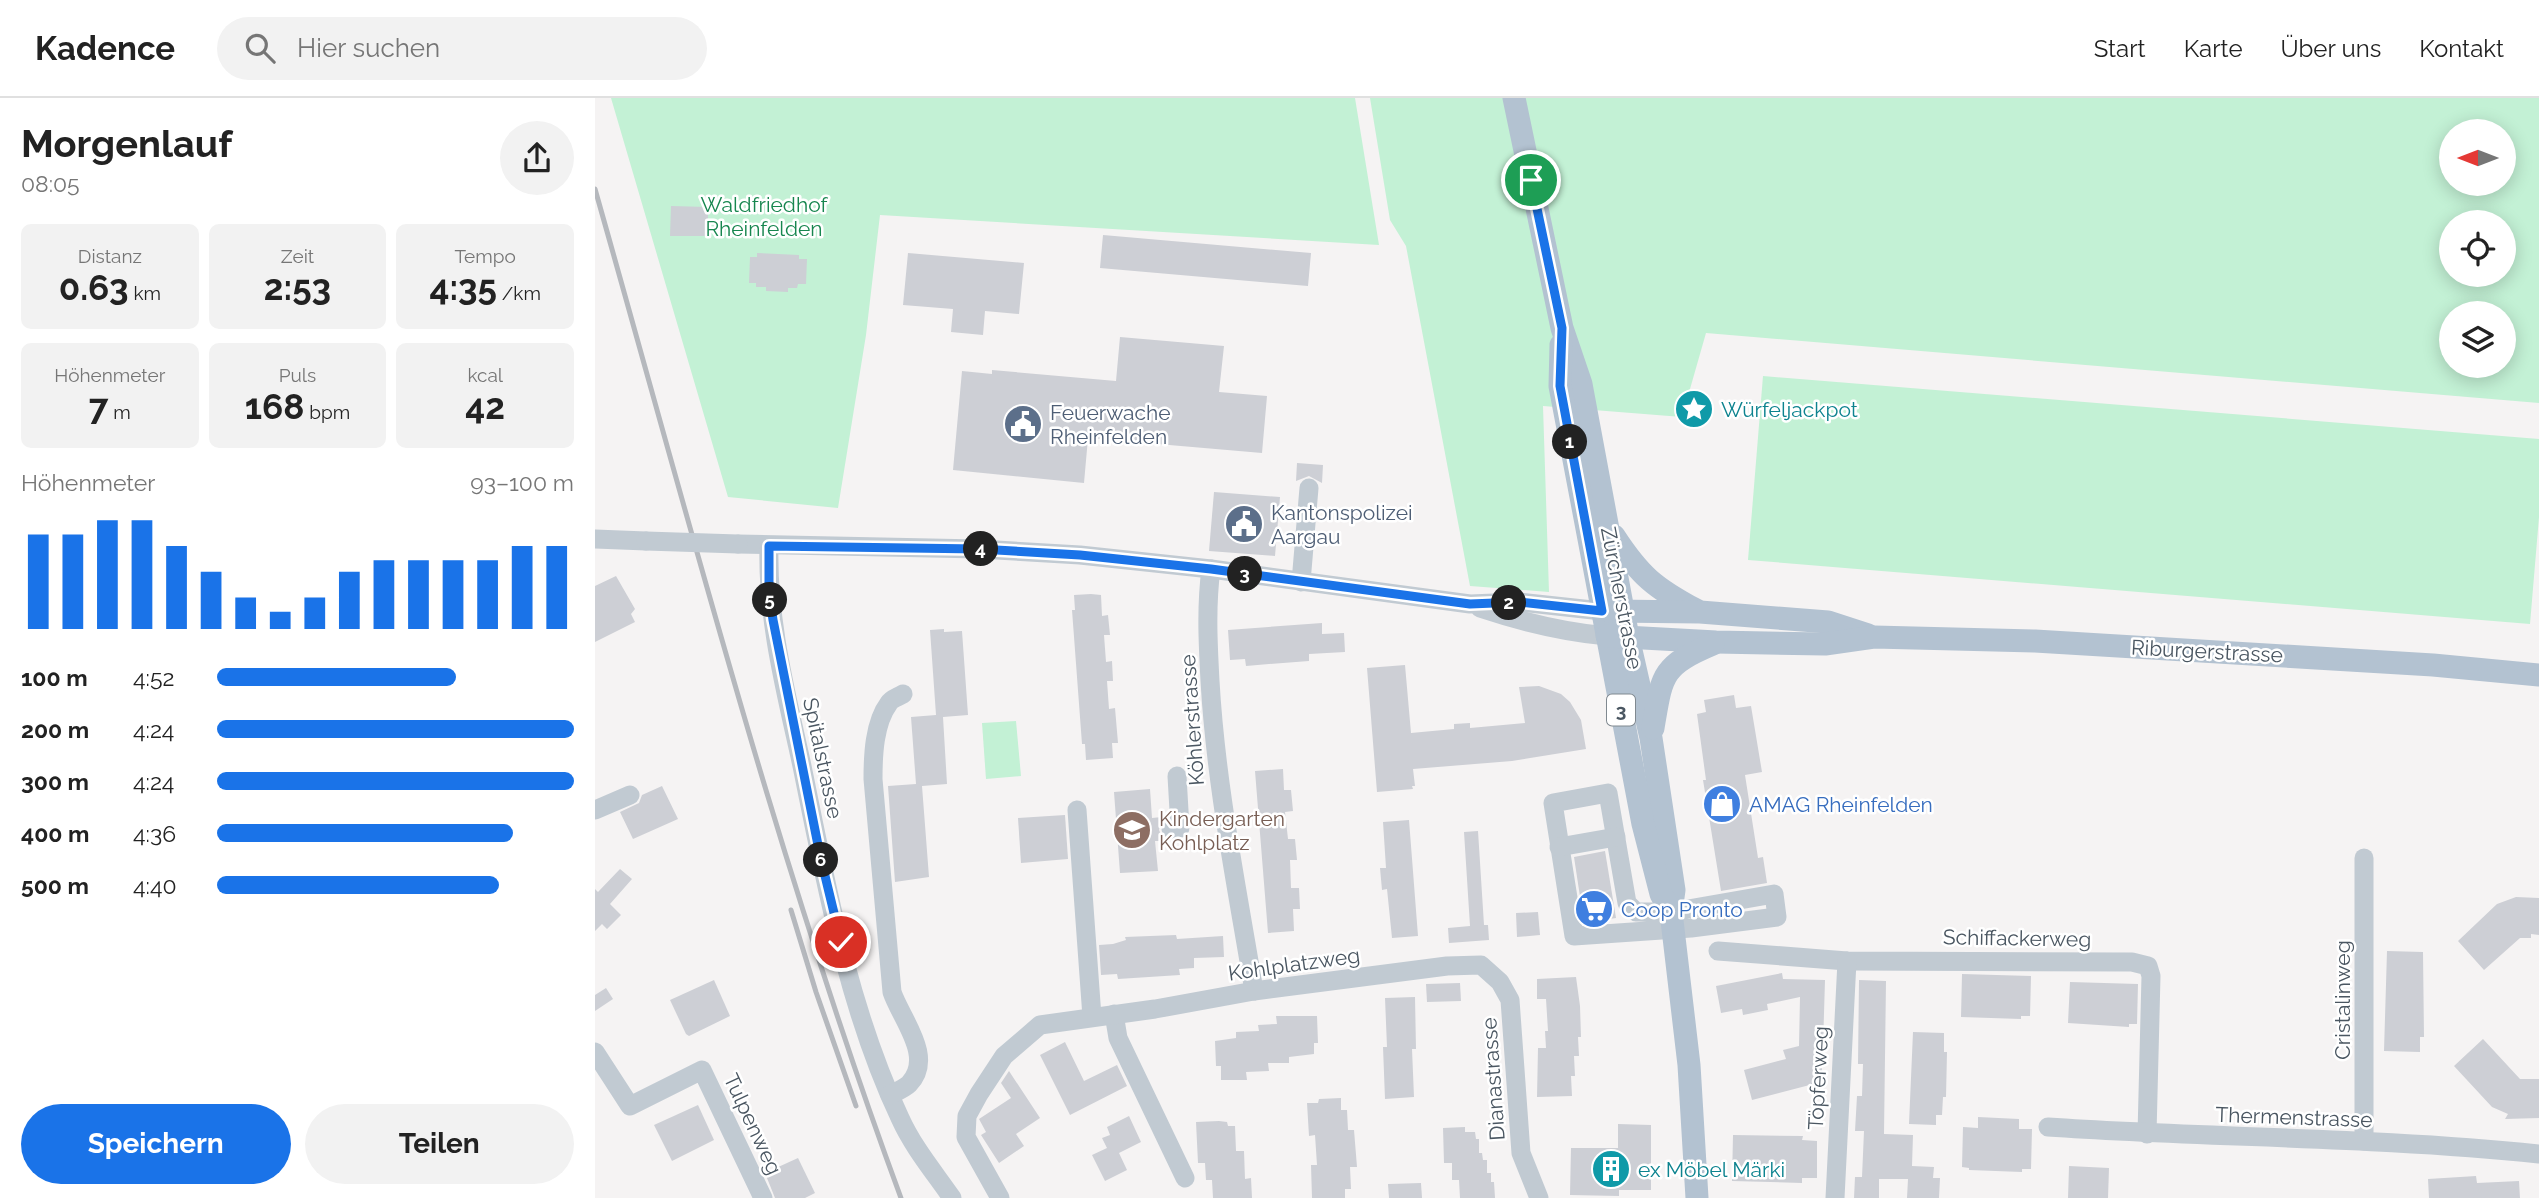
<!DOCTYPE html>
<html lang="de">
<head>
<meta charset="utf-8">
<style>
	body { margin:0; font-family:Raleway,sans-serif; background:#f2f2f2; color:#222; height:100vh; display:flex; flex-direction:column; font-size:26px; white-space:nowrap }
	* { box-sizing:border-box; margin:0 }
	p { font-size:23px; color:#767676 }
	.icon { flex:none; width:38px; height:38px; fill:none; stroke:currentColor; stroke-width:2; stroke-linecap:round; stroke-linejoin:round }
	.map { position:relative; flex:1; overflow:hidden }
	.sheet { display:flex; flex-direction:column; background:#fff; width:595px }
	.sheet>* { flex:none }
	.needle { width:46px; rotate:270deg }
	.tools { position:absolute; left:1844px; top:21px; display:grid; gap:14px }
	.tools a { display:grid; place-items:center; width:77px; height:77px; border-radius:50%; background:#fff; box-shadow:0 4px 18px #0003; font-size:35px }
	.pin { position:absolute; display:grid; place-items:center; width:60px; height:60px; color:#fff; margin:-30px; border:4px solid #fff; border-radius:50%; box-shadow:0 2px 7px #0007 }
	.km { position:absolute; width:35px; height:35px; margin:-18px; border-radius:50%; background:#222; color:#fff; font-size:19px; line-height:35px; text-align:center }
	.round { display:grid; place-items:center; flex:none; width:74px; height:74px; border-radius:37px; background:#f2f2f2 }
	.headline { display:flex; align-items:center; justify-content:space-between; height:119px; padding:0 21px }
	h1 { font-size:38px; font-weight:700; line-height:52px }
	.stats { display:grid; grid-template-columns:repeat(3,1fr); gap:10px; height:119px; padding:7px 21px }
	.stats div { display:grid; align-content:center; border-radius:10px; background:#f2f2f2; text-align:center }
	.stats b { font-size:35px; font-weight:700 }
	.stats small { font-size:19px; font-weight:400 }
	.stats p { font-size:19px }
	.chart { height:196px; padding:14px 21px }
	.chart p { display:flex; justify-content:space-between }
	.chart svg { width:100%; height:126px; margin-top:7px; stroke:#1a73e8; stroke-width:6 }
	.primary-button { display:flex; gap:14px; margin-top:auto; padding:14px 21px }
	.primary-button a { flex:1; height:80px; border-radius:42px; background:#1a73e8; color:#fff; font-size:28px; font-weight:700; line-height:80px; text-align:center }
	.primary-button a+a { background:#f2f2f2; color:#222 }
	ul { padding:0 21px; list-style:none; font-size:23px }
	li { display:grid; grid-template-columns:112px 84px 1fr; align-items:center; height:52px }
	li i { height:18px; border-radius:9px; background:#1a73e8 }
	header { display:flex; align-items:center; gap:42px; box-sizing:border-box; height:98px; padding:0 35px; background:#fff; border-bottom:2px solid #e0e0e0 }
	header strong { font-size:33px }
	nav { display:flex; gap:38px; margin-inline-start:auto; font-size:24px }
	.search { width:490px; height:63px; background:#f2f2f2; display:flex; align-items:center; gap:18px; box-sizing:border-box; padding:0 24px; border-radius:38px; color:#767676; font-size:26px }
	main { display:flex; flex:1; min-height:0 }
	.map>svg:first-child { display:block }
	.green { fill:#c3f1d5; fill-rule:evenodd }
	.building { fill:#cdcfd5 }
	.lines { fill:none; stroke-linecap:round; stroke-linejoin:round }
	.minor { stroke:#c1cad2; stroke-width:19 }
	.major { stroke:#b3c2d1; stroke-width:23 }
	.rail { stroke:#b5b8bd; stroke-width:5 }
	.minor-bridge { stroke:#c1cad2; stroke-width:19 }
	.route-casing { stroke:#fff; stroke-width:14 }
	.route { stroke:#1a73e8; stroke-width:9 }
	.labels { text-anchor:middle; dominant-baseline:central; stroke-width:5; stroke-linejoin:round; paint-order:stroke }
	.shield { fill:#fff; stroke:#808990; stroke-width:2 }
	.shield-label { font-size:19px; font-weight:bold; fill:#4a5661 }
	.park-label { font-size:21px; fill:#17864f; stroke:#fff }
	.culture-label { font-size:21px; fill:#0d838f; stroke:#fff; text-anchor:start }
	.service-label { font-size:21px; fill:#4e5e75; stroke:#fff; text-anchor:start }
	.street-label { font-size:21px; fill:#4a5661; stroke:#fff }
	.shop-label { font-size:21px; fill:#366cbe; stroke:#fff; text-anchor:start }
	.education-label { font-size:21px; fill:#785e54; stroke:#fff; text-anchor:start }
</style>
</head>
<body>
<header>
<strong>Kadence</strong>
<div class="search"><svg class="icon" aria-label="search" viewBox="0 0 24 24"><circle cx="10" cy="10" r="6"/><path d="M15 15l6 6"/></svg>Hier suchen</div>
<nav><a>Start</a><a>Karte</a><a>Über uns</a><a>Kontakt</a></nav>
</header>
<main>
<section class="sheet">
<div class="headline"><div><h1>Morgenlauf</h1><p>08:05</p></div><a class="round"><svg class="icon" aria-label="share" viewBox="0 0 24 24"><path d="M12 15V3M7 8l5-5 5 5M5 13v7h14v-7"/></svg></a></div>
<div class="stats">
<div><p>Distanz</p><b>0.63<small> km</small></b></div>
<div><p>Zeit</p><b>2:53</b></div>
<div><p>Tempo</p><b>4:35<small> /km</small></b></div>
</div>
<div class="stats">
<div><p>Höhenmeter</p><b>7<small> m</small></b></div>
<div><p>Puls</p><b>168<small> bpm</small></b></div>
<div><p>kcal</p><b>42</b></div>
</div>
<div class="chart"><p><span>Höhenmeter</span>93–100 m</p>
<svg viewBox="0 0 160 44" preserveAspectRatio="none"><path d="M5 44V11M15 44V11M25 44V6M35 44V6M45 44V15M55 44V24M65 44V33M75 44V38M85 44V33M95 44V24M105 44V20M115 44V20M125 44V20M135 44V20M145 44V15M155 44V15"/></svg>
</div>
<ul>
<li><b>100 m</b>4:52<i style="width:67%"></i></li>
<li><b>200 m</b>4:24<i style="width:100%"></i></li>
<li><b>300 m</b>4:24<i style="width:100%"></i></li>
<li><b>400 m</b>4:36<i style="width:83%"></i></li>
<li><b>500 m</b>4:40<i style="width:79%"></i></li>
</ul>
<div class="primary-button"><a>Speichern</a><a>Teilen</a></div>
</section>
<div class="map">
<svg width="1944" height="1100" viewBox="0 0 1944 1100">
	<rect width="100%" height="100%" fill="#f5f3f3"/>
	<g class="green">
		<path d="M16,0h744l24,147 -499,-30 -14,120 -28,173 -110,-11z"/>
		<path d="M775,0h1169v305l-833,-70 -24,84 -139,-11 6,186 -79,-6 -64,-340 -16,-26zM1857,33h52v53h-52zM1857,124h52v53h-52zM1857,215h52v53h-52z"/>
		<path d="M1168,278l776,63v78l-9,107 -782,-64z"/>
		<path d="M421,623l5,55 -35,3 -4,-56z"/>
	</g>
	<g class="building">
		<path d="M76,108l37,1v29h-38z"/>
		<path d="M508,137l208,18 -3,33 -208,-18z"/>
		<path d="M162,155l42,2v4h8l-1,25h-8l-1,4h-9v4l-22,-1v-4h-10v-4h-7l1,-26h7z"/>
		<path d="M313,155l116,10 -5,51 -34,-3 -2,24 -32,-3 2,-23 -50,-4z"/>
		<path d="M525,239l104,9 -5,46 48,4 -5,57 -174,-15 -4,45 -131,-13 9,-99 30,3v-4l124,11z"/>
		<path d="M702,365l26,2 -1,18 -13,-7 -13,5z"/>
		<path d="M619,394l66,5 -5,59 -66,-5z"/>
		<path d="M21,478l19,33 -4,5 4,8 -40,20v-56z"/>
		<path d="M496,496l10,1 1,21 6,-1 2,20h-6l2,27 6,-1 1,20h-6l2,28 6,-1 3,35h-6l1,15 -27,2 -1,-16h-3l-10,-134h3l-1,-15z"/>
		<path d="M727,525v11l22,-1 1,19 -36,2v7l-40,3 -23,2 -1,-7 -15,1 -2,-30z"/>
		<path d="M349,531v3l18,-1 6,84 -25,2 4,67 -25,2 7,91 -34,5 -7,-96 28,-2 -5,-67 25,-2 -6,-85z"/>
		<path d="M810,567l6,68 43,-4v-5l16,-1v5l55,-5 -6,-36 20,-1 22,8 9,8 11,18 5,29 -74,12 -99,8 2,17h-3l1,3 -36,3 -10,-124z"/>
		<path d="M1139,597l2,13 15,-2 11,66 -17,3 13,83 5,-1 4,26 -46,8 -18,-111h3l-9,-66 9,-2 -2,-12z"/>
		<path d="M688,671l1,21h7l2,21 -8,1 3,27h7l2,21h-7l1,28h8l1,21h-7l1,22 -26,2 -13,-162z"/>
		<path d="M67,688l16,33 -45,20 -13,-27 19,-9 3,-8z"/>
		<path d="M555,691l2,29 10,-1 -3,13 5,11h-9l3,30 -38,2 -6,-81z"/>
		<path d="M470,717l3,44 -47,4 -3,-45z"/>
		<path d="M814,722l9,116 -26,2 -5,-49 -5,1 -2,-22h6l-3,-46z"/>
		<path d="M883,733l6,94h4l1,15 -40,3 -1,-15 22,-2 -6,-94z"/>
		<path d="M1010,753l11,67 -32,5 -10,-66z"/>
		<path d="M25,771l12,10 -22,25 11,11 -14,14 -5,-5 -7,7v-42l3,3z"/>
		<path d="M1921,799l23,1v37l-8,-1v4h-11l-36,32 -26,-29 39,-37z"/>
		<path d="M943,814l2,23 -23,2 -1,-24z"/>
		<path d="M581,837l1,4 46,-3 1,21 -30,1v10l-15,1 1,6 -62,4 -1,-5 -16,1 -2,-30 14,-1 13,-4 -1,-3z"/>
		<path d="M1792,853l36,1 1,85h-4v15l-36,-1z"/>
		<path d="M1187,875l1,6 42,1 -2,67h-7l9,34 -73,19 -8,-30 42,-11 -3,-9 16,-4 1,-49 -33,7 1,6 -25,5 -1,-6 -21,4 -5,-27z"/>
		<path d="M1367,876l69,2 -1,40h-9v3l-60,-2z"/>
		<path d="M981,879l4,29 1,31h-3l1,19h-5l1,20h-4l1,20 -35,1 1,-49h8l-1,-17h3l-2,-32h-9v-20z"/>
		<path d="M119,882l16,36 -41,20 -3,-2 -16,-34z"/>
		<path d="M1264,882l27,1 -2,153 29,1 -1,31 22,1 -1,11h7l-1,20h-32l1,-19h-29v19h-25l1,-21h7l2,-46h-9l2,-35h5l1,-32h-5z"/>
		<path d="M1475,884l68,2 -1,40h-8v3l-61,-4z"/>
		<path d="M865,885l1,18 -34,1 -1,-18z"/>
		<path d="M11,890l7,11 -18,12v-16z"/>
		<path d="M820,899l1,52h-4l2,48 -29,2 -2,-52h4l-2,-49z"/>
		<path d="M681,918h41l1,27h-4v11l-25,3v6h-21l1,8 -23,1 1,8h-26v-14h-5l-1,-25 21,-3v-6l23,-1 -1,-6 19,-1z"/>
		<path d="M1318,934l31,1v19h3l-1,45h-3l-1,18h-6v10l-27,-1z"/>
		<path d="M1888,941l37,40h19v39l-34,1 3,-5 -16,-7 -38,-41z"/>
		<path d="M470,944l19,39 33,-16 10,21 -57,29 -30,-60z"/>
		<path d="M414,973l31,47 -24,16 8,12 -25,17 -18,-28 5,-3 -7,-13 32,-21 -10,-15z"/>
		<path d="M746,1000v12h6l1,20h6l3,37h-7l1,22h-6v9h-33l-1,-33h6l-2,-30 -6,1 -2,-33h11l1,-4z"/>
		<path d="M103,1007l16,35 -42,21 -18,-36z"/>
		<path d="M534,1018l12,26 -22,11 8,17 -22,11 -13,-26 15,-7 -5,-10 8,-3 -3,-8z"/>
		<path d="M1383,1019l41,2v10h13l-1,40h-9v3l-53,-2v-2l-7,-1 1,-40 15,1z"/>
		<path d="M624,1023l8,1 1,4h7l1,25h8l1,28 6,-1 1,20h-39l-1,-18h-6l-1,-17h-7l-2,-41z"/>
		<path d="M1023,1026l33,1v65h-32v6l-49,-1 1,-47h47z"/>
		<path d="M870,1029v5h10l1,7h3v14h3l1,7h4v13h4v9h3l1,16h-35l-1,-18h-7v-17h-8l-1,-35z"/>
		<path d="M1138,1037l70,1 -1,4 15,1v37h-15v5l-70,-2z"/>
		<path d="M203,1060l17,35 -10,5h-30l-10,-25z"/>
		<path d="M1474,1068l40,2 -1,30h-40z"/>
		<path d="M1881,1078l1,7 42,-2 1,17h-91l-1,-19z"/>
		<path d="M826,1085l1,15h-33l-1,-14z"/>
	</g>
	<g class="lines">
		<g class="minor">
			<path d="M0,441l51,2"/>
			<path d="M143,446l241,5 101,6 131,14 259,35 49,-2 83,9"/>
			<path d="M174,448c-2,75 17,146 33,220 24,118 46,242 98,352 13,29 34,54 52,80"/>
			<path d="M616,471c-5,37 -3,75 -1,112 6,105 27,206 44,310"/>
			<path d="M706,484l8,-94"/>
			<path d="M885,510c42,14 84,24 127,28"/>
			<path d="M1013,695l19,110 9,9h35l103,-18 3,23 -86,11 -117,8 -21,-133z"/>
			<path d="M0,712l35,-15"/>
			<path d="M482,712l15,207"/>
			<path d="M576,731l9,-1 -3,-52"/>
			<path d="M964,749l57,-10"/>
			<path d="M1769,760v283"/>
			<path d="M1123,853l129,10 285,1 16,4 3,10 -4,158"/>
			<path d="M519,916l4,24 67,140"/>
			<path d="M0,954l35,54 72,-36 61,128"/>
			<path d="M295,997c6,-3 15,-7 19,-11 26,-27 -8,-65 -17,-92l-19,-213c0,-23 1,-56 16,-76 2,-4 9,-6 14,-9"/>
			<path d="M1453,1029c163,11 328,10 491,27"/>
			<path d="M405,1100l-34,-61 1,-21 12,-22 25,-38 36,-31 115,-16 99,-18 193,-25 34,-1 19,17 10,18 11,153 18,45"/>
			<path d="M1240,1100l12,-237"/>
		</g>
		<g class="major">
			<path d="M919,0l48,230 19,56 47,253 23,101 23,152 -3,22 18,153 8,133"/>
			<path d="M966,247l-1,41 83,438 18,70 6,11"/>
			<path d="M1019,438c26,40 41,52 82,74"/>
			<path d="M1015,513l90,1 128,10 40,13"/>
			<path d="M1012,538l109,6 109,2 49,-7 161,4 398,24 106,10"/>
			<path d="M1058,630c9,-53 8,-62 60,-84"/>
		</g>
		<g class="rail">
			<path d="M0,91c96,338 184,679 306,1009"/>
			<path d="M196,812l25,82 40,114"/>
		</g>
		<path class="minor-bridge" d="M51,443l92,3"/>
	</g>
	<g class="lines">
		<defs>
			<path id="route" d="M246,844l-21,-87 -47,-235 -4,-28v-46l210,3 101,6 131,14 259,35 49,-2 83,9 -42,-225 2,-58 -31,-148"/>
		</defs>
		<use href="#route" class="route-casing"/>
		<use href="#route" class="route"/>
	</g>
	<defs>
		<symbol id="sight-disc" viewBox="-11 -11 22 22"><circle r="9.5" fill="#0f9aa8" stroke="#fff"/><path d="M0-6L1.8-2.2L6-1.7L2.9 1.2L3.7 5.4L0 3.3L-3.7 5.4L-2.9 1.2L-6-1.7L-1.8-2.2Z" fill="#fff"/></symbol>
		<symbol id="civic-disc" viewBox="-11 -11 22 22"><circle r="9.5" fill="#5c6f8a" stroke="#fff"/><path d="M-.6-6.5H3V-4.5H.6V-3L4-1V1h2V6H-6V1h2V-1L-.6-3ZM-1.2 2.5V6h2.4V2.5Z" fill="#fff"/></symbol>
		<symbol id="shop-disc" viewBox="-11 -11 22 22"><circle r="9.5" fill="#3f7fe0" stroke="#fff"/><path d="M-5-2.5h2.3a2.7 3.5 0 0 1 5.4 0H5L5.5 6h-11ZM-1.5-2.5h3a1.5 2.3 0 0 0-3 0Z" fill="#fff"/></symbol>
		<symbol id="school-disc" viewBox="-11 -11 22 22"><circle r="9.5" fill="#8d6e63" stroke="#fff"/><path d="M0-5L7-2L0 1L-7-2ZM-4 1L0 2.5L4 1V4Q0 6-4 4Z" fill="#fff"/></symbol>
		<symbol id="supermarket-disc" viewBox="-11 -11 22 22"><circle r="9.5" fill="#3f7fe0" stroke="#fff"/><path d="M-6-5.5h2.5l.6 2H6L4.5 2H-2.5L-4.4-4H-6ZM-1.5 3.2a1.3 1.3 0 1 0 .1 0ZM3 3.2a1.3 1.3 0 1 0 .1 0Z" fill="#fff"/></symbol>
		<symbol id="building-disc" viewBox="-11 -11 22 22"><circle r="9.5" fill="#0f9aa8" stroke="#fff"/><path d="M-4-6H4V6H1V3H-1V6H-4ZM-2.5-4.3h1.7v1.8h-1.7ZM.8-4.3h1.7v1.8H.8ZM-2.5-1h1.7V.8h-1.7ZM.8-1h1.7V.8H.8Z" fill="#fff"/></symbol>
	</defs>
	<g fill-rule="evenodd">
		<use href="#sight-disc" x="1077" y="289" width="44" height="44"/>
		<use href="#civic-disc" x="406" y="304" width="44" height="44"/>
		<use href="#civic-disc" x="627" y="404" width="44" height="44"/>
		<use href="#shop-disc" x="1105" y="684" width="44" height="44"/>
		<use href="#school-disc" x="515" y="710" width="44" height="44"/>
		<use href="#supermarket-disc" x="977" y="789" width="44" height="44"/>
		<use href="#building-disc" x="994" y="1049" width="44" height="44"/>
	</g>
	<g class="labels">
		<rect class="shield" x="1012" y="596.5" width="28" height="31" rx="5"/>
		<g class="shield-label">
			<text x="1026" y="612">3</text>
		</g>
		<g class="park-label">
			<text x="169" y="106">Waldfriedhof<tspan x="169" dy="24">Rheinfelden</tspan></text>
		</g>
		<g class="culture-label">
			<text x="1126" y="311">Würfeljackpot</text>
			<text x="1043" y="1071">ex Möbel Märki</text>
		</g>
		<g class="service-label">
			<text x="455" y="314">Feuerwache<tspan x="455" dy="24">Rheinfelden</tspan></text>
			<text x="676" y="414">Kantonspolizei<tspan x="676" dy="24">Aargau</tspan></text>
		</g>
		<g class="street-label">
			<text transform="translate(1027 500) rotate(79)">Zürcherstrasse</text>
			<text transform="translate(1612 553) rotate(3)">Riburgerstrasse</text>
			<text transform="translate(597 622) rotate(-94)">Köhlerstrasse</text>
			<text transform="translate(228 660) rotate(78)">Spitalstrasse</text>
			<text transform="translate(1422 840) rotate(1)">Schiffackerweg</text>
			<text transform="translate(699 866) rotate(-8)">Kohlplatzweg</text>
			<text transform="translate(1747 902) rotate(-90)">Cristalinweg</text>
			<text transform="translate(1223 980) rotate(-87)">Töpferweg</text>
			<text transform="translate(898 981) rotate(-94)">Dianastrasse</text>
			<text transform="translate(1699 1019) rotate(2)">Thermenstrasse</text>
			<text transform="translate(158 1026) rotate(65)">Tulpenweg</text>
		</g>
		<g class="shop-label">
			<text x="1154" y="706">AMAG Rheinfelden</text>
			<text x="1026" y="811">Coop Pronto</text>
		</g>
		<g class="education-label">
			<text x="564" y="720">Kindergarten<tspan x="564" dy="24">Kohlplatz</tspan></text>
		</g>
	</g>
</svg>
<div class="tools">
<a><svg class="needle" viewBox="-14 -14 28 28"><path d="M0-13l5 13h-10z" fill="#e53935"/><path d="M0 13l5-13h-10z" fill="#767676"/></svg></a>
<a><svg class="icon" aria-label="locate" viewBox="0 0 24 24"><circle cx="12" cy="12" r="6"/><path d="M12 2v4M12 18v4M2 12h4M18 12h4"/></svg></a>
<a><svg class="icon" aria-label="layers" viewBox="0 0 24 24"><path d="M12 4l9 5-9 5-9-5zM3 14l9 5 9-5"/></svg></a>
</div>
<div class="pin" style="left:936px;top:82px;background:#1e9e55"><svg class="icon" aria-label="arrive" viewBox="0 0 24 24"><path d="M6 21V4h12l-3 4 3 4H6"/></svg></div>
<div class="pin" style="left:246px;top:844px;background:#d93025"><svg class="icon" aria-label="check" viewBox="0 0 24 24"><path d="M5 12l5 5 9-10"/></svg></div>
<b class="km" style="left:975px;top:344px">1</b>
<b class="km" style="left:914px;top:505px">2</b>
<b class="km" style="left:650px;top:476px">3</b>
<b class="km" style="left:386px;top:451px">4</b>
<b class="km" style="left:175px;top:502px">5</b>
<b class="km" style="left:226px;top:762px">6</b>
</div>
</main>
</body>
</html>
